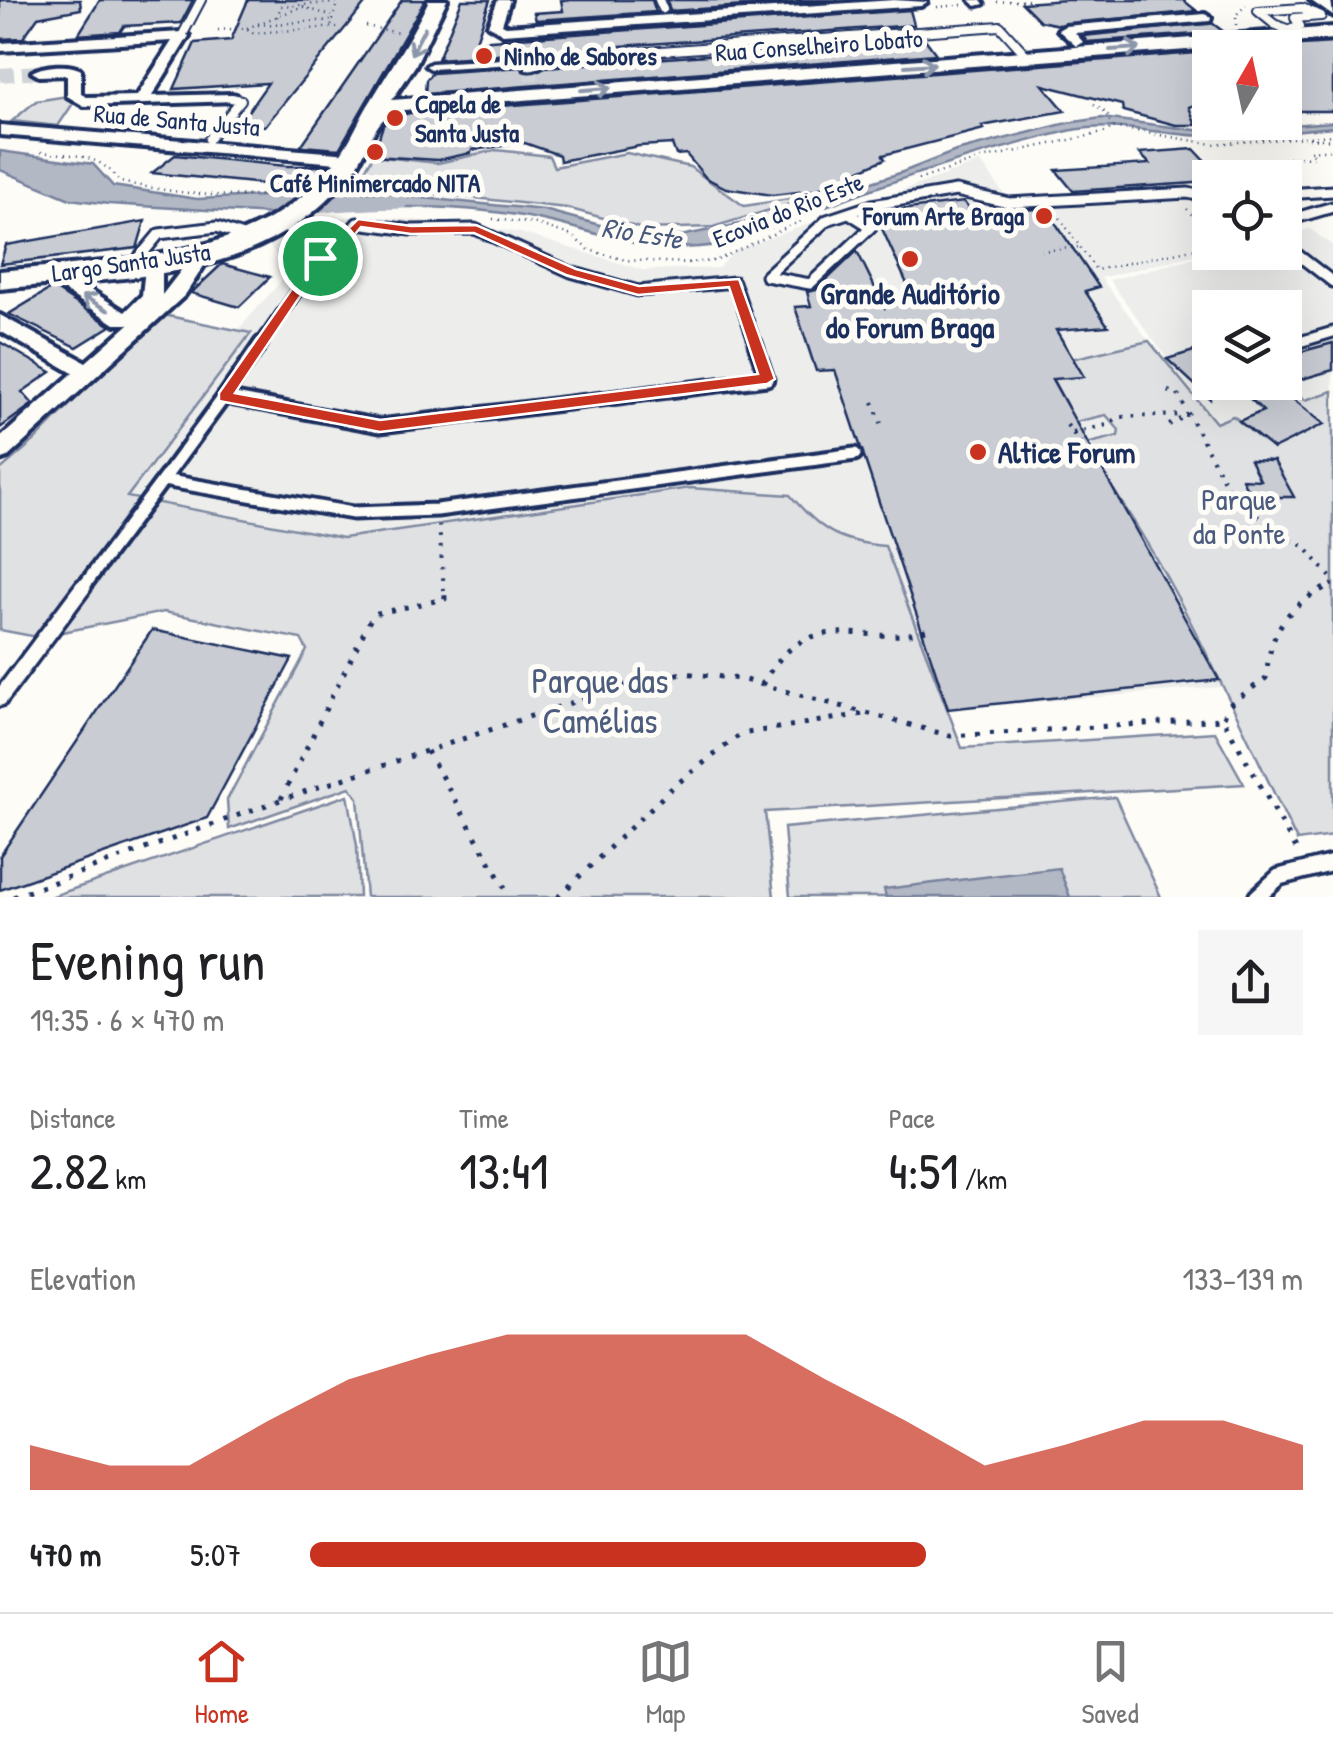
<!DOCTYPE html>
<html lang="en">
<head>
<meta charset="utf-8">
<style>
	body { margin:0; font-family:"Patrick Hand",sans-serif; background:#f6f6f6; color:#202124; height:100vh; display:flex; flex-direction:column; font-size:38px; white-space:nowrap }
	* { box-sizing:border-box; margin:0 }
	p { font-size:32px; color:#757577 }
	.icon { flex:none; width:55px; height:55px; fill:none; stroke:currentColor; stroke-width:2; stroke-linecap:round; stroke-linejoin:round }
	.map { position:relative; height:897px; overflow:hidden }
	.panel { display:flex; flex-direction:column; background:#fff; flex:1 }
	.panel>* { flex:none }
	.needle { width:65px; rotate:9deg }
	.fabs { position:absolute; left:1192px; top:30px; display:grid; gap:20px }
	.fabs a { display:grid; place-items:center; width:110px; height:110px; border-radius:0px; background:#fff; box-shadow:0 10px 40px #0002; font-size:50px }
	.pin { position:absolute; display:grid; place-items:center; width:85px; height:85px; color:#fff; margin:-42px; border:5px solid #fff; border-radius:50%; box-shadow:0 2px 10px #0007 }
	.round { display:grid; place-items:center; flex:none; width:105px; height:105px; border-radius:0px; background:#f6f6f6 }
	.headline { display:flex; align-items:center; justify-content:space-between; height:170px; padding:0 30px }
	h1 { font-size:55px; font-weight:600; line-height:75px }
	.metrics { display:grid; grid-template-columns:repeat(3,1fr); gap:15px; height:170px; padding:10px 30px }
	.metrics div { display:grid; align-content:center }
	.metrics b { font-size:50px; font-weight:600 }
	.metrics small { font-size:28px; font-weight:400 }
	.metrics p { font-size:28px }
	.chart { height:280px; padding:20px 30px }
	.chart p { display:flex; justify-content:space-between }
	.chart svg { width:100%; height:180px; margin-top:10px; fill:#c8321e; opacity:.7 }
	ul { padding:0 30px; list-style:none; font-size:32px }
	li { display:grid; grid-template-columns:160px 120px 1fr; align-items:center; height:75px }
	li i { height:25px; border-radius:12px; background:#c8321e }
	.tab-bar { display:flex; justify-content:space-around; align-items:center; height:140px; border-top:2px solid #e0e0e0; background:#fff; font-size:28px; color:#757577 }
	.tab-bar a { display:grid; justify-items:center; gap:5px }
	.tab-bar .current { color:#c8321e }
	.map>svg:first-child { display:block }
	.built { fill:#edeeec; fill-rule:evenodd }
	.green { fill:#e0e1e3; stroke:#7e88a0; stroke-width:2.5 }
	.water { fill:#b3b8c5; stroke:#76819c; stroke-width:2.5 }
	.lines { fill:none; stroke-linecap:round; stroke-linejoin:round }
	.river { fill:#b3b8c5; fill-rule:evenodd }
	.building { fill:#c9ccd3; stroke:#1b2f5e; stroke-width:2.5 }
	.minor-tunnel { stroke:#d0d3d8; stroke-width:14; stroke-dasharray:14 8; stroke-linecap:butt }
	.service-far3-casing { stroke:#1b2f5e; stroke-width:12 }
	.service-far2-casing { stroke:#1b2f5e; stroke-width:15 }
	.service-far1-casing { stroke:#1b2f5e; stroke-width:19 }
	.service-casing { stroke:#1b2f5e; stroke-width:22 }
	.pedestrian-casing { stroke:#1b2f5e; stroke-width:7 }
	.minor-casing { stroke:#1b2f5e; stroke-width:8 }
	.secondary-casing { stroke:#1b2f5e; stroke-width:8 }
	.path-far2 { stroke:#1b2f5e; stroke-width:2.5; stroke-dasharray:1 5; stroke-linecap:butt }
	.path-far1 { stroke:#1b2f5e; stroke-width:4; stroke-dasharray:2.5 8; stroke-linecap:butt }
	.path { stroke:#1b2f5e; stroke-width:5; stroke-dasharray:4 10; stroke-linecap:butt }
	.service-far3 { stroke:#fdfcf7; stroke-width:8 }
	.service-far2 { stroke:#fdfcf7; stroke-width:9 }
	.service-far1 { stroke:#fdfcf7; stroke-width:11 }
	.service { stroke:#fdfcf7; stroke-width:15 }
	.pedestrian { fill:#fdfcf7; fill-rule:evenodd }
	.minor { fill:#fdfcf7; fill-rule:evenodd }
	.secondary { fill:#fdfcf7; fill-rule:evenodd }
	.oneway { stroke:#8c96aa }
	.route { fill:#c8321e; stroke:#fff; stroke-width:2.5; fill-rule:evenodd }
	.poi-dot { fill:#c8321e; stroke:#fdfcf7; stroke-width:4 }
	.labels { text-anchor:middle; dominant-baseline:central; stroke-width:10; stroke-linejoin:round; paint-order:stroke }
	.far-street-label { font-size:25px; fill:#1b2f5e; stroke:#fdfcf7 }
	.far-poi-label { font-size:25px; font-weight:bold; fill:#1b2f5e; stroke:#fdfcf7; text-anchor:start }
	.far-water-label { font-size:28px; font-style:italic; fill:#49587d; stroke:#fdfcf7 }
	.poi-label { font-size:30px; font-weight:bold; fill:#1b2f5e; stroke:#fdfcf7 }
	.park-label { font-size:30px; fill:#4c5c7f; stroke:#fdfcf7 }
	.near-park-label { font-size:35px; fill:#4c5c7f; stroke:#fdfcf7 }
</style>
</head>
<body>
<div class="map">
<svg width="1333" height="897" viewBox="0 0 1333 897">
	<rect width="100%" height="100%" fill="#fdfcf7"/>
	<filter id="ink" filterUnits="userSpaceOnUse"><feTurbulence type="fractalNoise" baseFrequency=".01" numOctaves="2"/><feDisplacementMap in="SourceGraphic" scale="20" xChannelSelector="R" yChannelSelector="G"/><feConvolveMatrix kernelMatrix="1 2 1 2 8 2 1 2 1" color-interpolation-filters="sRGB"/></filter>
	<g filter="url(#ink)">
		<g class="built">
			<path d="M981,162l26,36 182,-11 21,21v43l-109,27 48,63 -98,21 68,68v6l-37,10 29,37 111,204 -274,22 -63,-163 -32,-3 -36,-16 -27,-32 -100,-7 -348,50 -216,-41 124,-163 -13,-3 52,-59 -22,-29 48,-21 46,-7 115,11 45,7 122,37 75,-2 18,-18z"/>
			<path d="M1310,229l23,17v145l-94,30 -24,2 -106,-143 103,-27 73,-1v-17zM1210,308h75v74h-75z"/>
		</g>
		<g class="green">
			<path d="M67,96l7,6 -16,24 -46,-5 24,-20z"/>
			<path d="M496,150l53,6 5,11 73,-14 63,14 54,39 83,-13 -114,34 -70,2 -76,-21 -207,-22v-7l13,-23 65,7z"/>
			<path d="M159,314l92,19 -124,164 216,41 347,-50 100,7c30,35 48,47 95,51l77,202 253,-16 29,52 -479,28 9,85h-408l-8,-99 -8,-11 -121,42 -2,-29 80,-150 -6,-11 -137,-27 -127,25 -37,-7v-160l35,-30z"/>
			<path d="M1149,341l67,82 17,-7 7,5 60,-25 5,4 28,-9v445l-36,5c-65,-134 -126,-277 -215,-396l36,-9 1,-6 -13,-15 -35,8 -4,-17 -22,-41z"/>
			<path d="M348,795l9,51 2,51h-309z"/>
			<path d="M1115,797l46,100h-371l-6,-69z"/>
		</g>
		<g class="water">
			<path d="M1102,118l101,13 130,-9v5c-42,4 -87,10 -129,9 -46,-2 -90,-15 -136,-5 -88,21 -176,49 -261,82 -37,14 -67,31 -108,34 -59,4 -93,-12 -148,-25 -70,-17 -150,-17 -220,-12l22,-19 191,19 97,26 30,2 73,-15 156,-50 56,-22 111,-28z"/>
			<path d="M0,151l93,13 20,22 84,13 110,-5 -34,20 -164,-10 -39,-5 -70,-29z"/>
			<path d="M1059,868l11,29h-184l-2,-8z"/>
		</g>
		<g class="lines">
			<path class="river" d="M394,193l11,3 4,6 -4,6 -133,6 -11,-3 -4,-6 4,-6 11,-3z"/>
		</g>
		<g class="building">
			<path d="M0,0h80l1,9 -43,8 -15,21 -23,1z"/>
			<path d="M100,0h93l-12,23 -57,3 -4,6 -42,3z"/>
			<path d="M248,0h120l-103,126 -26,-2 29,-41 -94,6 21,-46 36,-3z"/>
			<path d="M402,0h23l-86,149 -38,-3z"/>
			<path d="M462,0h28l-14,41 434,-31 4,15 -476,34z"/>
			<path d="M561,0h91l4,12 -120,8 -2,-7 29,-2z"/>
			<path d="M667,0h171l-168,11z"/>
			<path d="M1066,0h117l14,11 -138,14 -19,-4 -18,-18z"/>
			<path d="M1212,23l12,9 -137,10 -4,-6z"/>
			<path d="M925,39l11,15 -511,40 1,-14 6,-7 90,-6 1,4 9,2 13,-6z"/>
			<path d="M1333,43v68h-48v-65z"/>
			<path d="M1210,52v47l-21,8 7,18h-20l-53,-14 -1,-6 -79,-20 22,26 -83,15 2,3 -101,26 2,4 -69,31 -44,5 -46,-7 -20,-10 -20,-24 -10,1 -4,-11 -33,2 -79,15 -1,-6 -34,-12 -53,7 -1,3 -33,7 -65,-4 10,-31 10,-8 17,-4z"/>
			<path d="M1194,149l16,17v16l-137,9 -17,-21 94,-6 -11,-11z"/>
			<path d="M175,155l112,11h37l-19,22 -153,-15z"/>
			<path d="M964,202l6,9 76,-2 53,78 -14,4 23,35 -52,4 28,47 -32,2 167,301 -271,29 -113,-339 -19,1 -21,-64 16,-1 -4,-14 9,-2 41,-39 28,57 27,-13 -37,-82z"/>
			<path d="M145,221l-8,27 -137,16 6,-19z"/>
			<path d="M222,264l48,13 -31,30 -48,-14z"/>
			<path d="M52,288l7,4 52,34 -34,21 -68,-33z"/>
			<path d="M0,342l51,30 -29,20 11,12 -33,24z"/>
			<path d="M1333,343v27l-48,14v-28z"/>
			<path d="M1194,351l16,15v33l-43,-40z"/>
			<path d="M1233,382h39l52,42 -51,25 -34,-28 24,-10z"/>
			<path d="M1250,460l24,1 20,36h-43l-9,-18 18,1z"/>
			<path d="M152,630l140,29 -85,159 -207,72v-34z"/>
		</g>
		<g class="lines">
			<g class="minor-tunnel">
				<path d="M531,66l1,15"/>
				<path d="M0,75l39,-3"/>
			</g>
			<defs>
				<g id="service-far3">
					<path d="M659,0l4,9"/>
					<path d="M1292,28l8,-2 -5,-8 26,-2 -19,-8 -44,3 16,13 28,11"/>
					<path d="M182,36l19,-36"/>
					<path d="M539,60l461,-34 27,30"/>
					<path d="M209,139l32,-39 -10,-2"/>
				</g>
				<g id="service-far2">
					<path d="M1285,194l48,-3"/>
					<path d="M849,213l22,14 -61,57 -44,-8 61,-56 45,-15 84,-14 53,12 179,-10 22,5"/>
					<path d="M1285,221l48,-14"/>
					<path d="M283,224l37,34"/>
					<path d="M1285,245l48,37"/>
					<path d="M320,258l15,-8 22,-27 54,7 64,-1 96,43 67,19 96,-9 22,64"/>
					<path d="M133,265l26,-31 58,-7 28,10"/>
					<path d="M259,346l61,-88"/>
					<path d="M1286,346l47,-14"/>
				</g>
				<g id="service-far1">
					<path d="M261,343l-37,54 156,29 387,-47 -12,-36"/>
					<path d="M1285,346l9,-3"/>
					<path d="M224,397l-61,83 190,33 84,-3 418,-56"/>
					<path d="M81,590l82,-110"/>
				</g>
				<g id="service">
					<path d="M0,698l83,-111"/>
					<path d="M1257,897l22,-20 54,-14"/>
				</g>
				<g id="pedestrian">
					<path d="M970,0h11l3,4 -8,2z"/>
					<path d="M539,57l4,1v4l-112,7 -5,-3 5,-3z"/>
				</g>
				<g id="minor">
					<path d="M498,0h12l-8,24 4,2 388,-26 33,2 -6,4 -418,28 -15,-9z"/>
					<path d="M1205,14l6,4 -1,3 -135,12 8,9 -7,4 -18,-16 7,-4z"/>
					<path d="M182,32l7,4 -37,60 79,-2 5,1v6l-152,5 -17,-10v-21l-28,1 -7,-4c11,-7 38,-9 49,-2v24l6,3 50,-1 35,-55 -172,10v-8z"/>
					<path d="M539,56l7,4c-5,7 -12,11 -20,9v-6z"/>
					<path d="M0,125l350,29 8,5 -8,5 -350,-29z"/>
					<path d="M202,249l9,6 -26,40 -177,162 -8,3v-22l73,-65 -73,-42v-16l86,47 43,-38h-14l-58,-38v-17h14l2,10 52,33 17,-17 4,-36 7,-2 9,6v32l34,-44z"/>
				</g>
				<g id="secondary">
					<path d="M429,0h18l-32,66 -23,34 941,-73v12l-904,68c-11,2 -28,2 -38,7 -17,8 -23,35 -33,50 -20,29 -49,55 -80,72 -80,46 -188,43 -278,53v-18c117,-12 260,-7 337,-112 14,-18 22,-40 35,-60 20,-33 40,-64 57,-99z"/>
					<path d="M1310,0h21l2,16z"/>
				</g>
			</defs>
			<use href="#service-far3" class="service-far3-casing"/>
			<use href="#service-far2" class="service-far2-casing"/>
			<use href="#service-far1" class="service-far1-casing"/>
			<use href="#service" class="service-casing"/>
			<use href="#pedestrian" class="pedestrian-casing"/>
			<use href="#minor" class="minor-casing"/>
			<use href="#secondary" class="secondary-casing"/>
			<g class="path-far2">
				<path d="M997,2l35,-2"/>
				<path d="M303,7l29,9"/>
				<path d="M937,7l25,-2"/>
				<path d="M277,17l4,-11 56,-3 -6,25"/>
				<path d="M258,25l75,-5"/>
				<path d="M1236,25v-10l10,-10"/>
				<path d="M366,26l33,7"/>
				<path d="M247,28l57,-22"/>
				<path d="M218,30l28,-2 7,5 85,-6"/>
				<path d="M1094,104l13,10 5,13"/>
				<path d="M1309,138l24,2"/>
				<path d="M41,152c34,4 57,0 79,30 55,11 108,18 164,11"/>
				<path d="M1215,171l15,-1 8,8"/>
				<path d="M1277,178l-18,-17 56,-5 -6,-5 24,-2"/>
				<path d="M918,180l63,-21 126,-27 5,-5 101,17 120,-9"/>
				<path d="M1187,209l23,27"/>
				<path d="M1060,218l36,52 114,-25"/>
				<path d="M493,219l44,5 35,12 17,14 36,10 60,3 30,-2 86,-40"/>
				<path d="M1041,251l39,-4"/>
			</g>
			<g class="path-far1">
				<path d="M1168,391l10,3 54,102 52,41 20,9 29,34"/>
				<path d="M873,402l8,21"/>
				<path d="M1067,425l14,19"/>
				<path d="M1169,425l15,-8"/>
				<path d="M1073,433l34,-8 12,-8 69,-2"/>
				<path d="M439,525l5,65"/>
				<path d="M1321,590l12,-6"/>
			</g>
			<g class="path">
				<path d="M762,685c49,-89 106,-31 169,-57"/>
				<path d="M1224,717l5,-12 37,-27c4,-46 19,-71 61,-91"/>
				<path d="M427,751l83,146"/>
				<path d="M281,799l92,-185 72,-15 -1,-12"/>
				<path d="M13,897l267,-97 350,-117 53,-10 58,6 210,57 272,-17 76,135"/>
				<path d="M558,897l116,-111 67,-52 122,-20"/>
			</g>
			<use href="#service-far3" class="service-far3"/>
			<use href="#service-far2" class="service-far2"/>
			<use href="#service-far1" class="service-far1"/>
			<use href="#service" class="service"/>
			<use href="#pedestrian" class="pedestrian"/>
			<use href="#minor" class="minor"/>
			<use href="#secondary" class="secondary"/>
		</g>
		<defs><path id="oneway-shaft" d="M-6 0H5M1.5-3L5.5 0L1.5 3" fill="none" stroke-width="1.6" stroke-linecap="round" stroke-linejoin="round" transform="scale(2.5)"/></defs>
		<g class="oneway">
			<use href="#oneway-shaft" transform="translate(418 41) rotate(117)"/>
			<use href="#oneway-shaft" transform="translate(1125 49) rotate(-4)"/>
			<use href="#oneway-shaft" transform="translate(920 65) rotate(-4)"/>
			<use href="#oneway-shaft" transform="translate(596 89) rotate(-5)"/>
			<use href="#oneway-shaft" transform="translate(95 303) rotate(-150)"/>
		</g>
	</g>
	<path class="route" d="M358,219l53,7 65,-1 100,44 63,17 100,-7 36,100 -8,5 -387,48 -161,-31v-8l96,-137 15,-9zM361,227l50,7 63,-1 92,42 72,20 91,-8 29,87 -378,46 -145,-27 89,-132 15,-8z"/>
	<g class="poi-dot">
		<circle cx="484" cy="56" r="10"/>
		<circle cx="395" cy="118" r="10"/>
		<circle cx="375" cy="152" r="10"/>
		<circle cx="1044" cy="216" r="10"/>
		<circle cx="910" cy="259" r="10"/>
		<circle cx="978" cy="452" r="10"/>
	</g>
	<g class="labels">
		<g class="far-street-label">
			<text transform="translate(819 45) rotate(-4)">Rua Conselheiro Lobato</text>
			<text transform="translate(177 120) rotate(5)">Rua de Santa Justa</text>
			<text transform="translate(788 210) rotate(-22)">Ecovia do Rio Este</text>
			<text transform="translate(131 262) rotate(-8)">Largo Santa Justa</text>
		</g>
		<g class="far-poi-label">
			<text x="504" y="56">Ninho de Sabores</text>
			<text x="415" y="104">Capela de<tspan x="415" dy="29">Santa Justa</tspan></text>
			<text x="375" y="183" text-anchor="middle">Café Minimercado NITA</text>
			<text x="1024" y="216" text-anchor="end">Forum Arte Braga</text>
		</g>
		<g class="far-water-label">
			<text transform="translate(642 233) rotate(9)">Rio Este</text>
		</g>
		<g class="poi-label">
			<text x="910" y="293">Grande Auditório<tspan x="910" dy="34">do Forum Braga</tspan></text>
			<text x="998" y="452" text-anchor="start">Altice Forum</text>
		</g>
		<g class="park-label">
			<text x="1239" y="499">Parque<tspan x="1239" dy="34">da Ponte</tspan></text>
		</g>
		<g class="near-park-label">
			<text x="600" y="680">Parque das<tspan x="600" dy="40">Camélias</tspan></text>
		</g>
	</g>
</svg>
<div class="fabs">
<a><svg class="needle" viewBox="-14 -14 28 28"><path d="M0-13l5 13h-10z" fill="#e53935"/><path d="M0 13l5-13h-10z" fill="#757577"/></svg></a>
<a><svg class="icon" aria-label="locate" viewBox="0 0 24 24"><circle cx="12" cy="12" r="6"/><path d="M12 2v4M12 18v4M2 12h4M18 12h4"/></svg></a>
<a><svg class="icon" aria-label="layers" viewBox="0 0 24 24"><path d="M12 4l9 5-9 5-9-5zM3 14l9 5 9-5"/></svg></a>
</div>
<div class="pin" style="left:320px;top:258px;background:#1e9e55"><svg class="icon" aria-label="arrive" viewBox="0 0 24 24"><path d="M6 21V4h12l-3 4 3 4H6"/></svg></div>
</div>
<section class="panel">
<div class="headline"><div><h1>Evening run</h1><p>19:35 · 6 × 470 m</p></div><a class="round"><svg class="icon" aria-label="share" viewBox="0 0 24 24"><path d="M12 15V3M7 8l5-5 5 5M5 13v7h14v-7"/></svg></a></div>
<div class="metrics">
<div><p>Distance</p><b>2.82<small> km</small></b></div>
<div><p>Time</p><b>13:41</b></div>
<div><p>Pace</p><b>4:51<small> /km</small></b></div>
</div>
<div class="chart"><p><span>Elevation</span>133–139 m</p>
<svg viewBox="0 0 160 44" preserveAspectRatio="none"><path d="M0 44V33L10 38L20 38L30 27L40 17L50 11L60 6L70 6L80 6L90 6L100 17L110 27L120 38L130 33L140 27L150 27L160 33V44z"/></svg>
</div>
<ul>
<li><b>470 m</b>5:07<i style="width:62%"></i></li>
</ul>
</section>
<nav class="tab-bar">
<a class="current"><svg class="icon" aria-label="home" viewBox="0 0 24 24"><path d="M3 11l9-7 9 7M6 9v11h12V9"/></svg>Home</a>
<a><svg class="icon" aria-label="map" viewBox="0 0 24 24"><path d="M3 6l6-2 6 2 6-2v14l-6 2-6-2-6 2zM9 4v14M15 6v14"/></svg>Map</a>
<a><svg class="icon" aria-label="saved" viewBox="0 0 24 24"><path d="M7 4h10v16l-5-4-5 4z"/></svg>Saved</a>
</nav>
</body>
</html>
